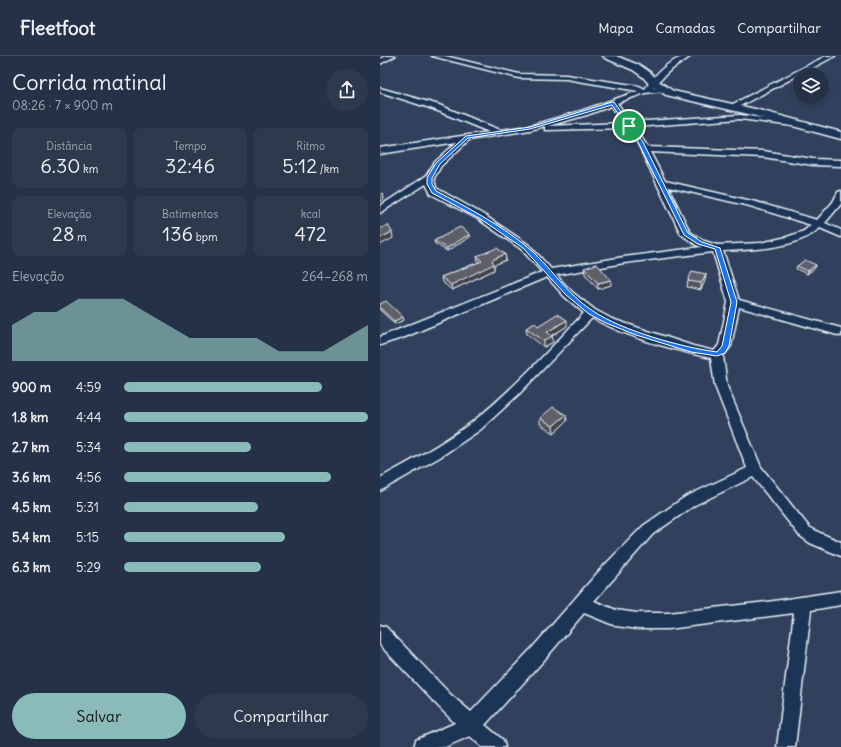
<!DOCTYPE html>
<html lang="pt">
<head>
<meta charset="utf-8">
<style>
	body { margin:0; font-family:Delius,sans-serif; background:#2d394d; color:#f1f3f6; height:100vh; display:flex; flex-direction:column; font-size:15px; white-space:nowrap }
	* { box-sizing:border-box; margin:0 }
	p { font-size:13px; color:#a3a9b3 }
	.icon { flex:none; width:22px; height:22px; fill:none; stroke:currentColor; stroke-width:2; stroke-linecap:round; stroke-linejoin:round }
	.map { position:relative; flex:1; overflow:hidden }
	.sheet { display:flex; flex-direction:column; background:#253146; width:380px }
	.sheet>* { flex:none }
	.fabs { position:absolute; left:413px; top:12px; display:grid; gap:8px }
	.fabs a { display:grid; place-items:center; width:36px; height:36px; border-radius:50%; background:#253146; box-shadow:0 2px 6px #0003,0 0 0 1px #424c5f; font-size:20px }
	.pin { position:absolute; display:grid; place-items:center; width:34px; height:34px; color:#fff; margin:-17px; border:2px solid #fff; border-radius:50%; box-shadow:0 1px 4px #0007 }
	.round { display:grid; place-items:center; flex:none; width:42px; height:42px; border-radius:21px; background:#2d394d }
	.overview { display:flex; align-items:center; justify-content:space-between; height:68px; padding:0 12px }
	h1 { font-size:22px; font-weight:600; line-height:30px }
	.stats { display:grid; grid-template-columns:repeat(3,1fr); gap:6px; height:68px; padding:4px 12px }
	.stats div { display:grid; align-content:center; border-radius:8px; background:#2d394d; text-align:center }
	.stats b { font-size:20px; font-weight:600 }
	.stats small { font-size:11px; font-weight:400 }
	.stats p { font-size:11px }
	.chart { height:112px; padding:8px 12px }
	.chart p { display:flex; justify-content:space-between }
	.chart svg { width:100%; height:72px; margin-top:4px; fill:#8bbbb9; opacity:.7 }
	.primary-button { display:flex; gap:8px; margin-top:auto; padding:8px 12px }
	.primary-button a { flex:1; height:46px; border-radius:24px; background:#8bbbb9; color:#111; font-size:16px; font-weight:600; line-height:46px; text-align:center }
	.primary-button a+a { background:#2d394d; color:#f1f3f6 }
	ul { padding:0 12px; list-style:none; font-size:13px }
	li { display:grid; grid-template-columns:64px 48px 1fr; align-items:center; height:30px }
	li i { height:10px; border-radius:5px; background:#8bbbb9 }
	header { display:flex; align-items:center; gap:24px; box-sizing:border-box; height:56px; padding:0 20px; background:#253146; border-bottom:1px solid #424c5f }
	header strong { font-size:19px }
	nav { display:flex; gap:22px; margin-inline-start:auto; font-size:14px }
	main { display:flex; flex:1; min-height:0 }
	.map>svg:first-child { display:block }
	.lines { fill:none; stroke-linecap:round; stroke-linejoin:round }
	.street-casing { stroke:#e8f1f8; stroke-width:3 }
	.secondary-casing { stroke:#e8f1f8; stroke-width:3 }
	.street { fill:#1d3557; fill-rule:evenodd }
	.secondary { fill:#1d3557; fill-rule:evenodd }
	.wall { fill:#52515b; stroke:#e8f1f8 }
	.shaded-wall { fill:#42424a; stroke:#e8f1f8 }
	.building { fill:#5f5e6a; stroke:#e8f1f8 }
	.route { fill:#1a73e8; stroke:#fff; fill-rule:evenodd }
</style>
</head>
<body>
<header>
<strong>Fleetfoot</strong>
<nav><a>Mapa</a><a>Camadas</a><a>Compartilhar</a></nav>
</header>
<main>
<section class="sheet">
<div class="overview"><div><h1>Corrida matinal</h1><p>08:26 · 7 × 900 m</p></div><a class="round"><svg class="icon" aria-label="share" viewBox="0 0 24 24"><path d="M12 15V3M7 8l5-5 5 5M5 13v7h14v-7"/></svg></a></div>
<div class="stats">
<div><p>Distância</p><b>6.30<small> km</small></b></div>
<div><p>Tempo</p><b>32:46</b></div>
<div><p>Ritmo</p><b>5:12<small> /km</small></b></div>
</div>
<div class="stats">
<div><p>Elevação</p><b>28<small> m</small></b></div>
<div><p>Batimentos</p><b>136<small> bpm</small></b></div>
<div><p>kcal</p><b>472</b></div>
</div>
<div class="chart"><p><span>Elevação</span>264–268 m</p>
<svg viewBox="0 0 160 44" preserveAspectRatio="none"><path d="M0 44V22L10 14L20 14L30 6L40 6L50 6L60 14L70 22L80 30L90 30L100 30L110 30L120 38L130 38L140 38L150 30L160 22V44z"/></svg>
</div>
<ul>
<li><b>900 m</b>4:59<i style="width:81%"></i></li>
<li><b>1.8 km</b>4:44<i style="width:100%"></i></li>
<li><b>2.7 km</b>5:34<i style="width:52%"></i></li>
<li><b>3.6 km</b>4:56<i style="width:85%"></i></li>
<li><b>4.5 km</b>5:31<i style="width:55%"></i></li>
<li><b>5.4 km</b>5:15<i style="width:66%"></i></li>
<li><b>6.3 km</b>5:29<i style="width:56%"></i></li>
</ul>
<div class="primary-button"><a>Salvar</a><a>Compartilhar</a></div>
</section>
<div class="map">
<svg width="461" height="691" viewBox="0 0 461 691">
	<rect width="100%" height="100%" fill="#31415d"/>
	<filter id="ink" filterUnits="userSpaceOnUse"><feTurbulence type="fractalNoise" baseFrequency=".025" numOctaves="2"/><feDisplacementMap in="SourceGraphic" scale="8" xChannelSelector="R" yChannelSelector="G"/><feConvolveMatrix kernelMatrix="1 2 1 2 8 2 1 2 1" color-interpolation-filters="sRGB"/></filter>
	<g filter="url(#ink)">
		<g class="lines">
			<defs>
				<g id="street">
					<path d="M6,0h9l-15,8v-5z"/>
					<path d="M52,0h13l74,18 47,1 73,11 6,3c10,-15 27,-33 46,-33l-23,16 -15,16 12,-1v4l-20,2 -28,10 14,19 109,-7 53,7 4,2 -4,2 -53,-7 -106,8 14,20 115,4 50,8 28,1v6l-28,-1 -50,-8 -113,-5 15,29 91,21 61,18 16,-18 5,-10 3,-1v13l-16,19 16,7v7l-21,-9c-26,22 -65,21 -97,23l16,49 102,28v8l-102,-29 -8,39 -8,10 4,30 34,81 48,60 11,6 21,9v14l-31,-13 -11,-8 -46,-58 -58,28 -42,29 -59,67 22,9 21,3h31l99,-11 74,-11v14l-30,5 -16,137h-18l17,-134 -126,16h-31l-21,-3 -32,-13 -39,46 -60,66 18,15 2,7h-23l-12,-11 -25,11h-31l2,-7 39,-17 -16,-16 -59,-62v-20l6,2 65,68 20,17 62,-65 67,-77 43,-44 42,-29 62,-29 -32,-82 -4,-28c-38,-8 -84,-21 -119,-40l-73,76 -39,36 -40,27 -60,34v-13c31,-17 62,-34 91,-55 41,-32 77,-72 113,-110l-20,-17 -17,-19 -142,60 -25,8v-8l162,-65 -21,-23 -43,-30 -47,-25 -5,-10 -46,29v-7l46,-30 9,-14 22,-20 -77,12v-6l109,-16 -56,-23 -53,-17v-4l59,17 61,25 29,-4 52,-15 57,-20 -72,-12 -47,-1zM231,50l12,17 -75,3 39,-11zM165,70v4h3l79,-2 10,14 44,92 15,11 6,2 -78,10 -73,12 -22,-24 -45,-30 -48,-27 -2,-10 7,-12 28,-26 61,-10zM288,131l82,19 61,19 -7,6 -17,6 -27,6 -43,2 -13,-4 -14,-9zM333,196l15,50 -9,43 -5,6 -21,-5 -81,-27 -17,-9 -23,-18 -16,-17 68,-12z"/>
					<path d="M446,0h9l-99,52h-6l-1,-2z"/>
				</g>
				<path id="secondary" d="M223,0h13l25,10 10,7 6,7 16,11 82,18 86,23v7l-93,-25 -82,-19 -17,-11 -6,-7 -10,-7 -28,-12z"/>
			</defs>
			<use href="#street" class="street-casing"/>
			<use href="#secondary" class="secondary-casing"/>
			<use href="#street" class="street"/>
			<use href="#secondary" class="secondary"/>
		</g>
		<g class="wall">
			<path d="M70,176l20,2v3l-23,14 -12,-7 -1,-3 16,-8z"/>
			<path d="M125,198l1,6 -12,5v5l-42,20 -10,-8 -1,-5 38,-15 -1,-1 -1,-5z"/>
			<path d="M436,209l-1,3 -8,6 -11,-5 1,-3z"/>
			<path d="M204,212l27,17 -13,4 -13,-15z"/>
			<path d="M326,218l-1,6 -4,10 -14,-3 1,-6z"/>
			<path d="M0,248l24,16 -9,4 -15,-14z"/>
			<path d="M158,270h29l-15,10 1,6 -9,5 -17,-13 -1,-6z"/>
			<path d="M160,362l27,3 -13,12 -14,-9z"/>
		</g>
		<g class="shaded-wall">
			<path d="M3,137l1,6 -4,3v-7z"/>
			<path d="M12,176l1,6 -13,7v-7z"/>
			<path d="M90,178v3l-23,14v-3z"/>
			<path d="M125,198l1,6 -12,5v5l-42,20 -1,-5 41,-25z"/>
			<path d="M436,209l-1,3 -8,6 1,-3z"/>
			<path d="M326,218l-1,6 -4,10v-7z"/>
			<path d="M231,224v5l-13,4v-6z"/>
			<path d="M23,261l1,3 -9,4 -1,-3z"/>
			<path d="M187,264v6l-17,11 2,-1 1,6 -9,5v-6l3,-9z"/>
			<path d="M186,359l1,6 -13,12 -1,-7z"/>
		</g>
		<g class="building">
			<path d="M8,169l4,7 -12,6v-9z"/>
			<path d="M80,171l10,7 -23,14 -13,-7 17,-9h-1z"/>
			<path d="M117,192l8,6 -13,6 2,4 -43,21 -10,-8 41,-16 -5,-5z"/>
			<path d="M425,204l11,5 -8,6 -11,-5z"/>
			<path d="M217,208l14,16 -13,3 -14,-15z"/>
			<path d="M312,215l14,3 -5,9 -13,-2z"/>
			<path d="M6,245l17,16 -9,4 -14,-13v-4z"/>
			<path d="M177,258l10,6 -20,12 5,4 -8,5 -18,-13 9,-5 3,3z"/>
			<path d="M173,351l13,8 -13,11 -13,-8z"/>
		</g>
	</g>
	<path class="route" d="M232,46h2l29,40 45,91 14,9 18,6 17,54 -8,44 -4,7 -8,3 -26,-4 -55,-17 -30,-12 -17,-9 -23,-19 -43,-47 -44,-30 -47,-25 -5,-9v-6l9,-15 30,-27 64,-9zM232,49l26,37 46,93 14,9 17,5 16,53 -9,44 -5,6c-36,-5 -94,-21 -124,-41 -27,-17 -43,-46 -67,-65 -27,-22 -59,-39 -90,-55l-4,-7v-6l8,-14 28,-26 62,-9z"/>
</svg>
<div class="fabs">
<a><svg class="icon" aria-label="layers" viewBox="0 0 24 24"><path d="M12 4l9 5-9 5-9-5zM3 14l9 5 9-5"/></svg></a>
</div>
<div class="pin" style="left:249px;top:70px;background:#1e9e55"><svg class="icon" aria-label="arrive" viewBox="0 0 24 24"><path d="M6 21V4h12l-3 4 3 4H6"/></svg></div>
</div>
</main>
</body>
</html>
